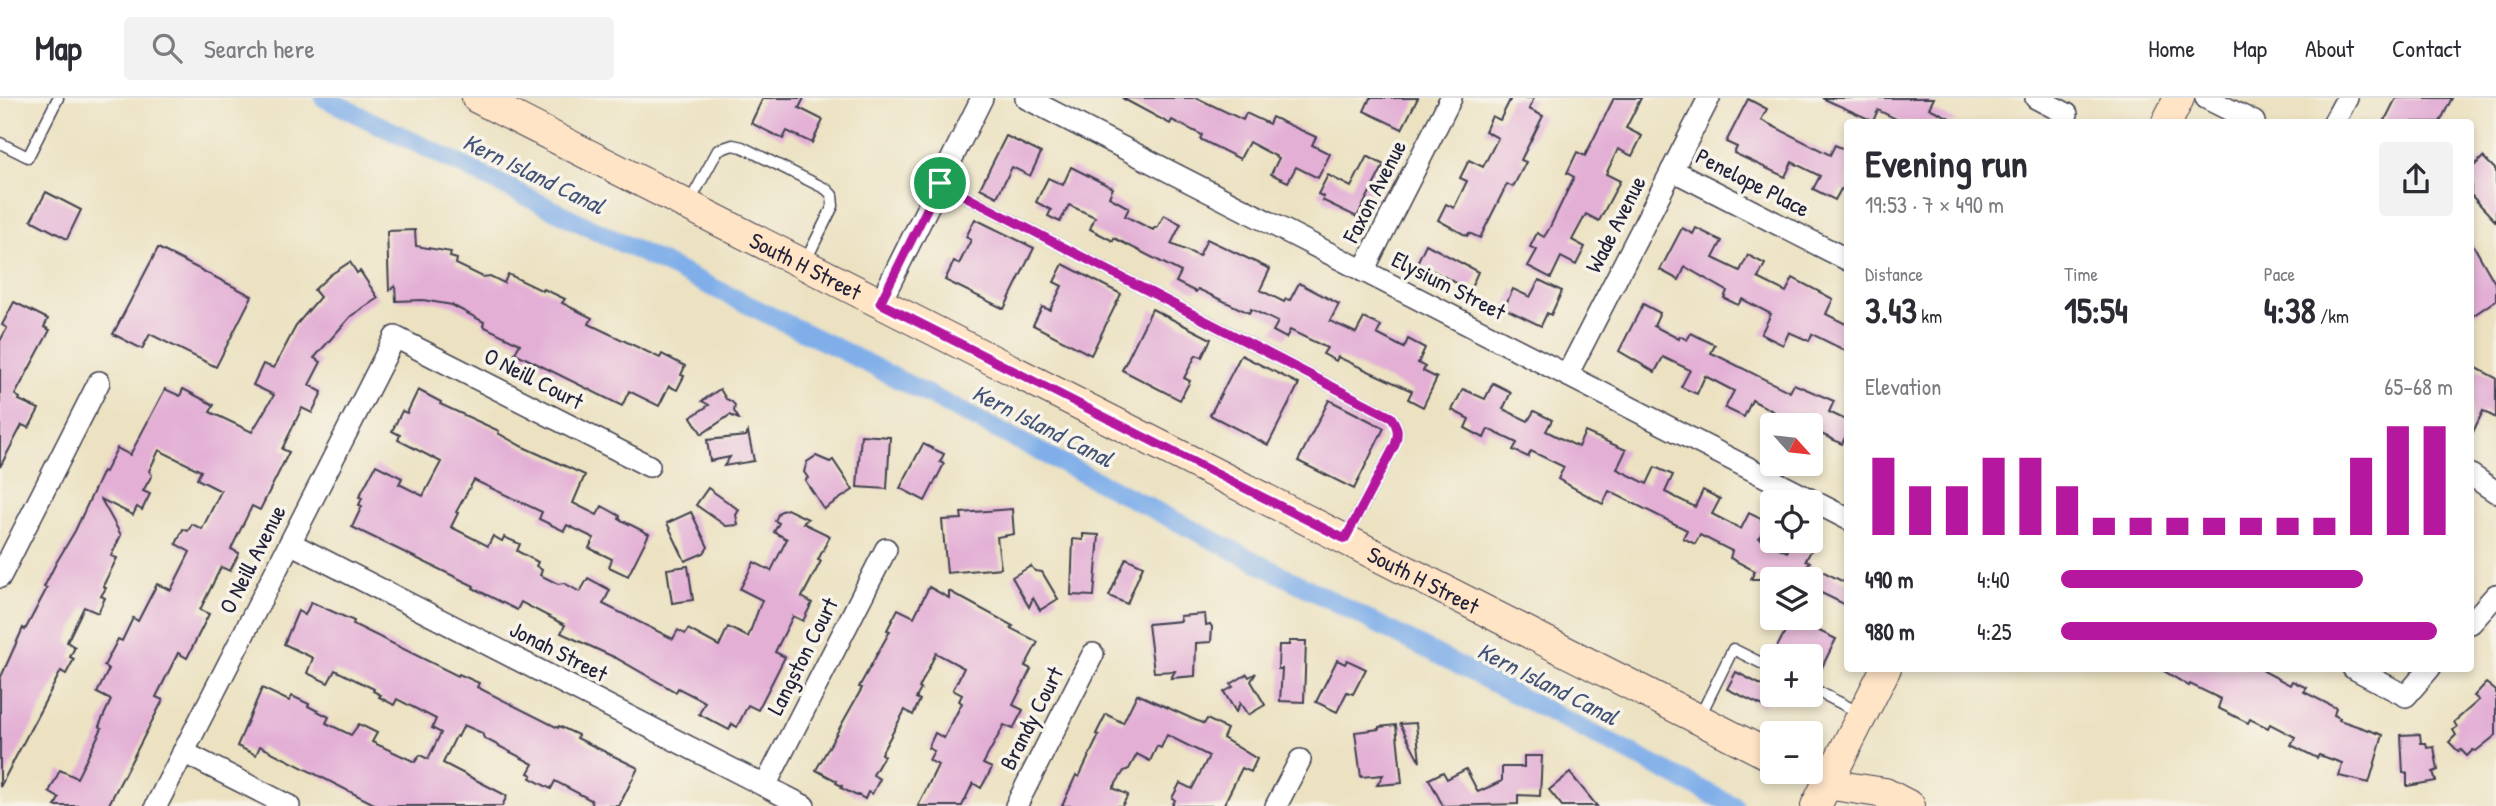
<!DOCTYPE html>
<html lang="en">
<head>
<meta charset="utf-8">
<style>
	body { margin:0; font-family:"Patrick Hand",sans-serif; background:#f2f2f3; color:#2b2b33; height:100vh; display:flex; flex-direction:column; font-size:26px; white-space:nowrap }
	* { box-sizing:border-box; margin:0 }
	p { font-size:23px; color:#7c7c81 }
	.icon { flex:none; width:38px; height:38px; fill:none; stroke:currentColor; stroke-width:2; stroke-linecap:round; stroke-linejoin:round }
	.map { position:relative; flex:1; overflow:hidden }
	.sheet { position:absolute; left:1844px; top:21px; width:630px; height:553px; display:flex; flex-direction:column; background:#fff; border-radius:7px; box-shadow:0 4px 10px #0003 }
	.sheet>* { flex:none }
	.needle { width:46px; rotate:117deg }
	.buttons { position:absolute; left:1760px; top:315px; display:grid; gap:14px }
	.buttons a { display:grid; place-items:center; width:63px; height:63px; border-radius:7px; background:#fff; box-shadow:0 4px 10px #0003; font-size:35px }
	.pin { position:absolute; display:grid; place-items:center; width:60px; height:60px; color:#fff; margin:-30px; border:4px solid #fff; border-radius:50%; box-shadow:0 2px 7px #0007 }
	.round { display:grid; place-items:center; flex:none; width:74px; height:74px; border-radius:7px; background:#f2f2f3 }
	.overview { display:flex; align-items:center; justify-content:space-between; height:119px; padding:0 21px }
	h1 { font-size:38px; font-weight:700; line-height:52px }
	.metrics { display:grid; grid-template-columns:repeat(3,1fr); gap:10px; height:119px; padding:7px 21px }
	.metrics div { display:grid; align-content:center }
	.metrics b { font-size:35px; font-weight:700 }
	.metrics small { font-size:19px; font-weight:400 }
	.metrics p { font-size:19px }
	.chart { height:196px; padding:14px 21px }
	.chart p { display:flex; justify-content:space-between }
	.chart svg { width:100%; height:126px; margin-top:7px; stroke:#b5179e; stroke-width:6 }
	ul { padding:0 21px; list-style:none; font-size:23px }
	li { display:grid; grid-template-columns:112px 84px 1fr; align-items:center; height:52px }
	li i { height:18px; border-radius:9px; background:#b5179e }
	header { display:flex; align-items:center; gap:42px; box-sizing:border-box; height:98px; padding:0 35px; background:#fff; border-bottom:2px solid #e1e1e2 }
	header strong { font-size:33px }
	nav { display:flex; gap:38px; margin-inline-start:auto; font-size:24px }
	.search { width:490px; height:63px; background:#f2f2f3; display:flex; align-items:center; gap:18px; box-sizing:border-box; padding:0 24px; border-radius:7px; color:#7c7c81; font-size:26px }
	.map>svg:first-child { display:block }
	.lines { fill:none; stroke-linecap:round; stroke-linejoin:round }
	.canal { stroke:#7faee9; stroke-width:19 }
	.building { fill:#e3afd5 }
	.lane-casing { stroke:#403f4f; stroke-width:13 }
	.street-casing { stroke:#403f4f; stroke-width:24 }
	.secondary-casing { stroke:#403f4f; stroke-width:32 }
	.lane { stroke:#fff; stroke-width:10 }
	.street { stroke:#fff; stroke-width:21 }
	.secondary { stroke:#ffe4c6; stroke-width:30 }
	.route-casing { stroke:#fff; stroke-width:14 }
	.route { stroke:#b5179e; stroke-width:9 }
	.labels { text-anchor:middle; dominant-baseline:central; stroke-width:7; stroke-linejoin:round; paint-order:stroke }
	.street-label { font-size:23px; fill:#22223b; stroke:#f7f3e8 }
	.water-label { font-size:24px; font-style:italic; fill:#435378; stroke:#f7f3e8 }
</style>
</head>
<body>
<header>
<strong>Map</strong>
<div class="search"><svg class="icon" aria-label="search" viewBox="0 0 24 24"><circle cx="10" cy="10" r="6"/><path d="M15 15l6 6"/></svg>Search here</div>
<nav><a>Home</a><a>Map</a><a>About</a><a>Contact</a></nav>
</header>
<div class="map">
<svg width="2496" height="708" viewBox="0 0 2496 708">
	<rect width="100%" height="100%" fill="#f7f3e8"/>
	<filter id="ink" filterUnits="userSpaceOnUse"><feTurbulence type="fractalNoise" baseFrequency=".0143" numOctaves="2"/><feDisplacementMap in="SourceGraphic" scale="14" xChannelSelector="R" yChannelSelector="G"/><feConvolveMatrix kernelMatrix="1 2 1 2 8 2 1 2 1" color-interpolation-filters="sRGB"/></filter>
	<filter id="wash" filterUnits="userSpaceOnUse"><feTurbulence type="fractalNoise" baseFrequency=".00686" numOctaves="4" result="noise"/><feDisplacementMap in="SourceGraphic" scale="28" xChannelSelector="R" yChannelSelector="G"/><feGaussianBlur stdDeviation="1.57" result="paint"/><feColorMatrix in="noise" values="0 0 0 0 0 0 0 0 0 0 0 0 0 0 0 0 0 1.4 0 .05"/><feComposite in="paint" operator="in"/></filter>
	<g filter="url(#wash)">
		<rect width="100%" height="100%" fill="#ece2c2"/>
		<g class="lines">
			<path class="canal" d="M324,0l515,251 895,457"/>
		</g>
		<g id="blocks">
			<g class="building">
				<path d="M763,0h41l-5,10 24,12 -11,23 -25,-12 -4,8 -32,-16z"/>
				<path d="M1122,0h75l46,22 3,-7 23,11 3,-7 44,20 -4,8 18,9 -12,24 -22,-11 -8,15 -17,-8 8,-16 -30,-16 -9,17 -40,-20 2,-4 -30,-15 -2,4z"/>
				<path d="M1370,0h48l-16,31 -38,-18z"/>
				<path d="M1511,0h23l-5,11 14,7 -22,44 5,2 -13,25 -6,-3 -27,54 -11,-5 -2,3 -29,-16 8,-16 8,4 13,-27 -7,-3 9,-18 14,7 15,-29 -13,-7 7,-15 8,4z"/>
				<path d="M1614,0h27l-15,30 16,8 -10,20 -14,-7 -12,25 14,7 -21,40 -13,-7 -14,26 13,7 -9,18 -15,-8 -10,21 -23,-12 9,-16 -7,-3 7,-14 7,4 5,-8 25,-52 -7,-4 10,-21 8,4z"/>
				<path d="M1822,0h112l-5,10 29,14h-56l-24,-12 -5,11z"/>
				<path d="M2396,0h56l-12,24h-56z"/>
				<path d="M1748,1l19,10 -6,11 69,35 5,-10 13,6v41l-7,-3 -6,11 -22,-11 7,-13 -28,-14 -7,15 -51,-24 3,-6 -11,-5z"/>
				<path d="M1006,38l35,17 -11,23 -18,-9 -15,30 -17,-9z"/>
				<path d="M1367,58l17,9 -27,52 -35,-17 2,-3 -6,-3 10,-19 23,12z"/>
				<path d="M2483,59l13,13v52l-25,-27v-26z"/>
				<path d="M1071,69l42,21 -4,9 20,11 -4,8 28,14 2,-3 2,1 7,-13 17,9 -10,20 28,12 8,-17 63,30 -10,21 24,12 2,-3 4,1 9,-17 40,21 -9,17 26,12 8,-15 17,8 -4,8 27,14 4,-9 17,9 -7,15 7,4 -2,4 14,7 -14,29 -15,-8 4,-8 -74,-34 -2,4 -13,-7 4,-6 -37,-18 -4,8 -13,-7 5,-9 -27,-13 -2,4 -51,-24 -2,3 -20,-10 5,-10 -67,-34 -1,3 -23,-12 5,-12 -26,-12 -9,17 -12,-6 3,-6 -15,-8 12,-24 15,7z"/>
				<path d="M46,94l35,18 -14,29 -36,-19z"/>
				<path d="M975,121l59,29 -30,61 -59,-29 9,-19 5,3 12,-24 -5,-3z"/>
				<path d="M1682,130l11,6 3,-6 26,13 -9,17 27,13 8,-16 17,9 -7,14 28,14 7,-14 40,21 -7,15 22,11v27l-36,-18 -3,7 -20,-9 -6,13 -22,-11 10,-20 -29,-15 -4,6 -14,-7 3,-7 -42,-24 -6,13 -19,-10z"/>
				<path d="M415,132l1,16 35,6 -1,5 7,2 -1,5 27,13 7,-1 14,7 4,-9 35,17 1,-2 21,10 -3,4 30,15 -3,6 71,34 2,-4 23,12 -4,9 3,1 -7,14 -8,-4 -10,20 -30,-15 -7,15 -107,-53 5,-9 -37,-18 1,-4 -32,-17 -29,-5 -27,1 -1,-15 -6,4 -2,-59z"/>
				<path d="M2471,143l25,44v15l-25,17z"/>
				<path d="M1426,146l52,28 -8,18 -53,-27z"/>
				<path d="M158,150l94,48 -36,71 -66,-33 -8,15 -29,-15z"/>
				<path d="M350,164l7,11 3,-2 18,27 -27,18 -37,42 7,4 -12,23 13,7 -10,21 -10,-5 -20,41 7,3 -29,58 -8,-4 -21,43 8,4 -9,18 -9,-4 -21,43 9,4 -22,44 -9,-5 -22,44 7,3 -55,106h-53l4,-8 -10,-6 11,-22 17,8 25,-50 -3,-2 12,-26 -14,-7 12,-24 -5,-3 14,-27 4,2 11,-23 5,3 19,-37 14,6 19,-38 -14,-8 7,-15 5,2 4,-7 10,5 19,-38 -24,-12 4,-8 -42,-21 -10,21 3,4 -9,16 7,3 -8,16 -5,-3 -4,8 -32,-16 20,36 -10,21 6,2 -14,28 3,2 -5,8 4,2 -7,15 -14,-6 -17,35 8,5 -5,10 4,2 -8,15 -5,-3 -61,116v-108l23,-51 2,2 22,-42 -3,-1 12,-24 19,-32 28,-60 2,1 12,-24 13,7 35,-66 15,7 3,-7 31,16 -4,7 42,20 22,-37 -21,-10 10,-21 11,4 23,-44 23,-27 -6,-7 16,-15z"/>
				<path d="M1063,166l58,30 -30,61 -58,-30 9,-18 8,3 12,-24 -8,-4z"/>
				<path d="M1539,182l23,11 -11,24 -4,-2 -6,13 -37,-18 9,-19 17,8z"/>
				<path d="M14,204l34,17 -4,8 6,3 -35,65 5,3 -1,2 20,9 -10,19 -7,-3 -22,42v-126l7,-13 -5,-3z"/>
				<path d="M1643,206l17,9 -6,13 25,13 1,-3 7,4 4,-7 24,12 -4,8 5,2 74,37 4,-8 40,17 -5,11 19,9v10l-6,13 -31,-15v-4h-38l5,-11 -26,-14 -8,17 -19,-9 9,-17 -29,-15 -8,18 -16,-7 9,-17 -27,-13 -8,15 -36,-21z"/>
				<path d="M1152,211l59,30 -9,18 -6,-2 -12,23 6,3 -10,19 -58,-30z"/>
				<path d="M1241,257l58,29 -31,61 -58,-30z"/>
				<path d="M2471,267l25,13v40l-13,-7 -12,25z"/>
				<path d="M1493,285l18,9 -8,17 25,12 6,-10 18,9 -6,11 32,16 7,-15 41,18 -9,19 30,15 8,-17 18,8 -8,17 30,15 8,-17 17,9 -8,15 29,15 8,-16 18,9 -8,16 28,14 6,-11h12l9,4 -8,15 4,2 -2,2 40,20v22l-37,-18v-9h-60l4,-8 -25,-13 2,-7 -32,-16 -5,9 -12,-6 4,-8 -78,-39 -6,13 -45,-25 6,-12 -33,-16 -3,6 -15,-7 4,-7 -29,-14 -4,9 -19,-10 4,-9 -17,-9 11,-21 22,10z"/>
				<path d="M720,291l6,10 5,2 4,4 -1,6 5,8 -9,-4 -28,19 -11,-17 18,-12 -7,-4z"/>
				<path d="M418,292l23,12 -1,2 59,27 -1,2 23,13 64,29 -12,28 24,12 5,-9 18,10 -1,3 30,15 -21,42 -19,-9 3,-8 -23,-11 5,-10 -27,-13 -3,6 -25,-12 3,-7 -68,-32 -18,32 2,1 -7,14 37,19 5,-10 9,5 2,-4 16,7 -3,7 21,11 -2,4 6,4 -2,5 18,9 6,-1 16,9 8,-14 22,12 -7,14 70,35 5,-9 7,4 3,-5 31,17 9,-19 20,10 14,-37 -22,-11 14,-27 17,9 16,-32 -13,-7 5,-9 -4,-2 4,-9 8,-3 21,10 -5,4 27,13 -12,24 3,1 -19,36 10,6 -9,18 -10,-5 -18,36 10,5 -27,53 -10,-5 -11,22 -5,-3 -3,6 -30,-16 6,-12 -27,-14 -2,4 -60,-34 -55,-25 4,-8 -44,-23 -4,8 -44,-22 1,-2 -122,-59 10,-21 -3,-1 3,-7 -3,-1 17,-32 26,13 -3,6 24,12 18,-34 -43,-22 2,-5 -8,-4 10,-20 5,2z"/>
				<path d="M1329,302l55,28 -30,61 -56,-28z"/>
				<path d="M748,334l6,29 -30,5 6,-9 -20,4 -3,-21 39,-4z"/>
				<path d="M861,337l29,2 -3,52 -30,-2z"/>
				<path d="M923,346l21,10 -4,8 4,2 -19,37 -25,-13z"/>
				<path d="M816,358l14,6 3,-2 20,30 -29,19 -19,-29 3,-2 -4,-6 3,-10z"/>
				<path d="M708,390l31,22 -3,5 2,10 -12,1 -30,-21z"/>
				<path d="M1012,411l2,25 -17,3 4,31 -54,5 -5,-53 20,-1 -1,-6z"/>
				<path d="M691,414l17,35 -4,6 -19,8 -18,-38z"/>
				<path d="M1083,436l16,1 -5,61 -23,-1 2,-56 10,1z"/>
				<path d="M1126,460l17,8 -16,38 -18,-8z"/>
				<path d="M688,468l5,34 -21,3 -5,-34z"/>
				<path d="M1031,468l4,5 7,1 16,27 -18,11 -7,-12 -4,9 -17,-30z"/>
				<path d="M929,489l20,11v-7l64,35 -3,2 28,14 -13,24 6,3 -18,36 10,5 -10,19 -9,-4 -21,39 9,4 -11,20 -8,-5 -11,23h-44l20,-41 -9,-5 5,-9 -6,-3 7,-15 9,5 18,-35 -3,-2 3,-6 -9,-5 11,-22 -28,-15 -17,35 2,1 -5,9 4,2 -7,15 -8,-5 -24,44 3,2 -11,19 7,4 -8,15 -4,-2 -3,7 -7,-4 -1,1 -16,-8 1,-2 -6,-3 1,-2 -21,-11 46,-82 -3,-1 31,-56 -3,-1 11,-21 16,8z"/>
				<path d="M311,504l43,19 -1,3 105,52 1,-2 20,9 -2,4 81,41 1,-2 19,9 -1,3 61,30 -19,38h-26l-2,-6 -36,-19 -4,8 -21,-11 2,-3 -4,-2 5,-9 -49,-26 -2,-5 -18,-8 -6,12 -2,-1 -13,27 64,33 -5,10h-124l-118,-60 -4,9 -19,-9 25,-58 27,13 3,-5 17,8 -1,2 21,11 -3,6 25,12 8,-11 18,9 -5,9 43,20 5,-7 8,4 13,-26 -9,-5 4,-9 -39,-20 -3,6 -15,-8 2,-2 -8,-4 1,-2 -39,-19 -7,13 -21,-10 6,-15 -29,-14 14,-33 7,4z"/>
				<path d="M1205,516l1,11 4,-1 2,3 -1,15 -15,1 -1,33 -24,2 4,-7 -21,1 -6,-48 33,-3 -1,-5z"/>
				<path d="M1792,520l44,21 -15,30 -10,-6v-7h-25l-11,-5z"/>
				<path d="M1289,543h17l-2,61 -24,-1 2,-32h-4l1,-24h10z"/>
				<path d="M1337,562l8,4 2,-4 19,9 -13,25 -6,-2 -10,20 -21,-10z"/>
				<path d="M2159,570h99l32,17 2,-4 15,7 -3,4 32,16 -2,7 6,3 -1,2 44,15 -14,48 -30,-7 3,-13 -23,-8 -2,3 -26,-13 4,-8 -25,-13 -2,4 -18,-9 -2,4 -30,-15 3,-9 -31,-15 -1,2z"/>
				<path d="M1736,574l35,18 -8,16 -36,-17z"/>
				<path d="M1256,575l-5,8 14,24 -17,10 -8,-12 -4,9 -12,-20 9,-5 -2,-3 16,-10 2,3z"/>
				<path d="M2486,585l10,8v44l-20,16 -3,-1 -6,6 -6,-6 -3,1 -9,-9 7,-7 -3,-5 4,-3 -3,-5 25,-22 -5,-4z"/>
				<path d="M1137,596l67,30 3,-5 20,10 -4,9 34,21 -6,13 -9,-4 -19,38h-51l3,-6 -3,-2 8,-15 12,6 17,-33 -42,-21 -6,13 -4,-2 -7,15 -13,-7 -8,15 -5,2 -11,17 15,7 -6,11h-60l14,-31 3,2 20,-42 -3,-1 10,-20 17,9z"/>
				<path d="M1416,625l4,39 -20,-38z"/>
				<path d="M1396,627l6,58 -25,2 6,-10 -22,2 -6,-45 24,-3v-2z"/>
				<path d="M2420,636l1,9h5l1,5 7,-1 4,23 -5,2 3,9 -29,5v-13h-4l-2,-38z"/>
				<path d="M1524,658h18l-2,40 -22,-1v9l-75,2 -14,-27 14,-7 4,7 19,-10 12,23 24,-11v-14h22z"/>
				<path d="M1570,675l27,33h-35l-13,-16z"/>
			</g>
		</g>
	</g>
	<g filter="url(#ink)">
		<use href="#blocks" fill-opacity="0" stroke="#403f4f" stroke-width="2"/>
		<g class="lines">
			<defs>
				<g id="lane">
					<path d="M0,45l28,14 30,-59"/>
					<path d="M940,85l451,234c7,10 8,16 4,28l-50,94"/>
					<path d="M688,107l30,-55 15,-5 9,2 84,42 6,6 1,11 -28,56"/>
					<path d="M1811,590l51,26"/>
					<path d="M1700,618l33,-67 40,20"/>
				</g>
				<g id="street">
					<path d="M1026,0l822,421"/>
					<path d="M2036,0l31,16"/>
					<path d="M2206,0l48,24"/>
					<path d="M2334,24l13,-24"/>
					<path d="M1672,72l176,90"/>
					<path d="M1363,173l88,-173"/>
					<path d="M880,205l102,-205"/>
					<path d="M1567,277l142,-277"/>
					<path d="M2471,377l25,17"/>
					<path d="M290,445l514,263"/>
					<path d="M0,479l99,-195"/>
					<path d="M2471,525l25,-28"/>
					<path d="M2353,570l53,28 24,-28"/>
					<path d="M183,654l106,54"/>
					<path d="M765,688l121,-237"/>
					<path d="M156,708l239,-469 254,129"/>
					<path d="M1016,708l77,-152"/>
					<path d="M1276,708l24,-46"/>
				</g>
				<g id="secondary">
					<path id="s1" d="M477,0l1296,659"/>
					<path d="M2167,24l12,-24"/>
					<path d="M1826,686l59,9 25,13"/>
					<path d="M1816,708l70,-138"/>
				</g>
			</defs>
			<use href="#lane" class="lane-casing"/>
			<use href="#street" class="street-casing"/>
			<use href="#secondary" class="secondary-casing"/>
			<use href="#lane" class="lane"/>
			<use href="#street" class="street"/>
			<use href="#secondary" class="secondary"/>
		</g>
	</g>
	<g class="lines" filter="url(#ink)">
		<defs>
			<path id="route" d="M940,85l451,234c7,10 8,16 4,28l-50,94 -465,-236z"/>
		</defs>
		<use href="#route" class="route-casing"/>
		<use href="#route" class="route"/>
	</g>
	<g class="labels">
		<g class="street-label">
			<text transform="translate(1753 84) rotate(27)">Penelope Place</text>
			<text transform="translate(1374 93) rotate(-63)">Faxon Avenue</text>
			<text transform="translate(1615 126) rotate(-63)">Wade Avenue</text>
			<text stroke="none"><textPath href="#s1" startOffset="369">South H Street</textPath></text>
			<text transform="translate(1449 187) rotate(27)">Elysium Street</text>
			<text transform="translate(534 280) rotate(27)">O Neill Court</text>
			<text transform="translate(252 461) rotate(-63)">O Neill Avenue</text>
			<text stroke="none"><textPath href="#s1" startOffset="1062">South H Street</textPath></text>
			<text transform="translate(559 553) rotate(27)">Jonah Street</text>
			<text transform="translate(802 558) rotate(-63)">Langston Court</text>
			<text transform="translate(1031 620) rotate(-63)">Brandy Court</text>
		</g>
		<g class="water-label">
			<text transform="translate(534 75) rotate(26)">Kern Island Canal</text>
			<text transform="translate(1043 327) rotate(27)">Kern Island Canal</text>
			<text transform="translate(1548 585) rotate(27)">Kern Island Canal</text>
		</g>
	</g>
</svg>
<div class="buttons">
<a><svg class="needle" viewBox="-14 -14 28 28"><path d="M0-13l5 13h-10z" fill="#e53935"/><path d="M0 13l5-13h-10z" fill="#7c7c81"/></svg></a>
<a><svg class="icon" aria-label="locate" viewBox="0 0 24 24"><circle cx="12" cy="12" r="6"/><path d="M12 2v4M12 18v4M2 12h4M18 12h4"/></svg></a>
<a><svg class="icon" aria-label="layers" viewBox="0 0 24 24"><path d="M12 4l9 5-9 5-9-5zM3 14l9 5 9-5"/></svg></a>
<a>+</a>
<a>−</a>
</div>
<div class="pin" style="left:940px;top:85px;background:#1e9e55"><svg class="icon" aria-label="arrive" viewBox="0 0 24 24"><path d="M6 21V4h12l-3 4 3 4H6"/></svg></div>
<section class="sheet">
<div class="overview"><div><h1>Evening run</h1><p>19:53 · 7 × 490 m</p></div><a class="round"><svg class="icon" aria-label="share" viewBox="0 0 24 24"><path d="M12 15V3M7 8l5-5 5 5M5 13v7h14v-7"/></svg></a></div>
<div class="metrics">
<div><p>Distance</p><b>3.43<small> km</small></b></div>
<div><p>Time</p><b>15:54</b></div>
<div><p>Pace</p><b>4:38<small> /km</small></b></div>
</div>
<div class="chart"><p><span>Elevation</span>65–68 m</p>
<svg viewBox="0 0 160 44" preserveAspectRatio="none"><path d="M5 44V17M15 44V27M25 44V27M35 44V17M45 44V17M55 44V27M65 44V38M75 44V38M85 44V38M95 44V38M105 44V38M115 44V38M125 44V38M135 44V17M145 44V6M155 44V6"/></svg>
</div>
<ul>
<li><b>490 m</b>4:40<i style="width:77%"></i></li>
<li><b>980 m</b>4:25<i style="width:96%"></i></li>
</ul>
</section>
</div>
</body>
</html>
